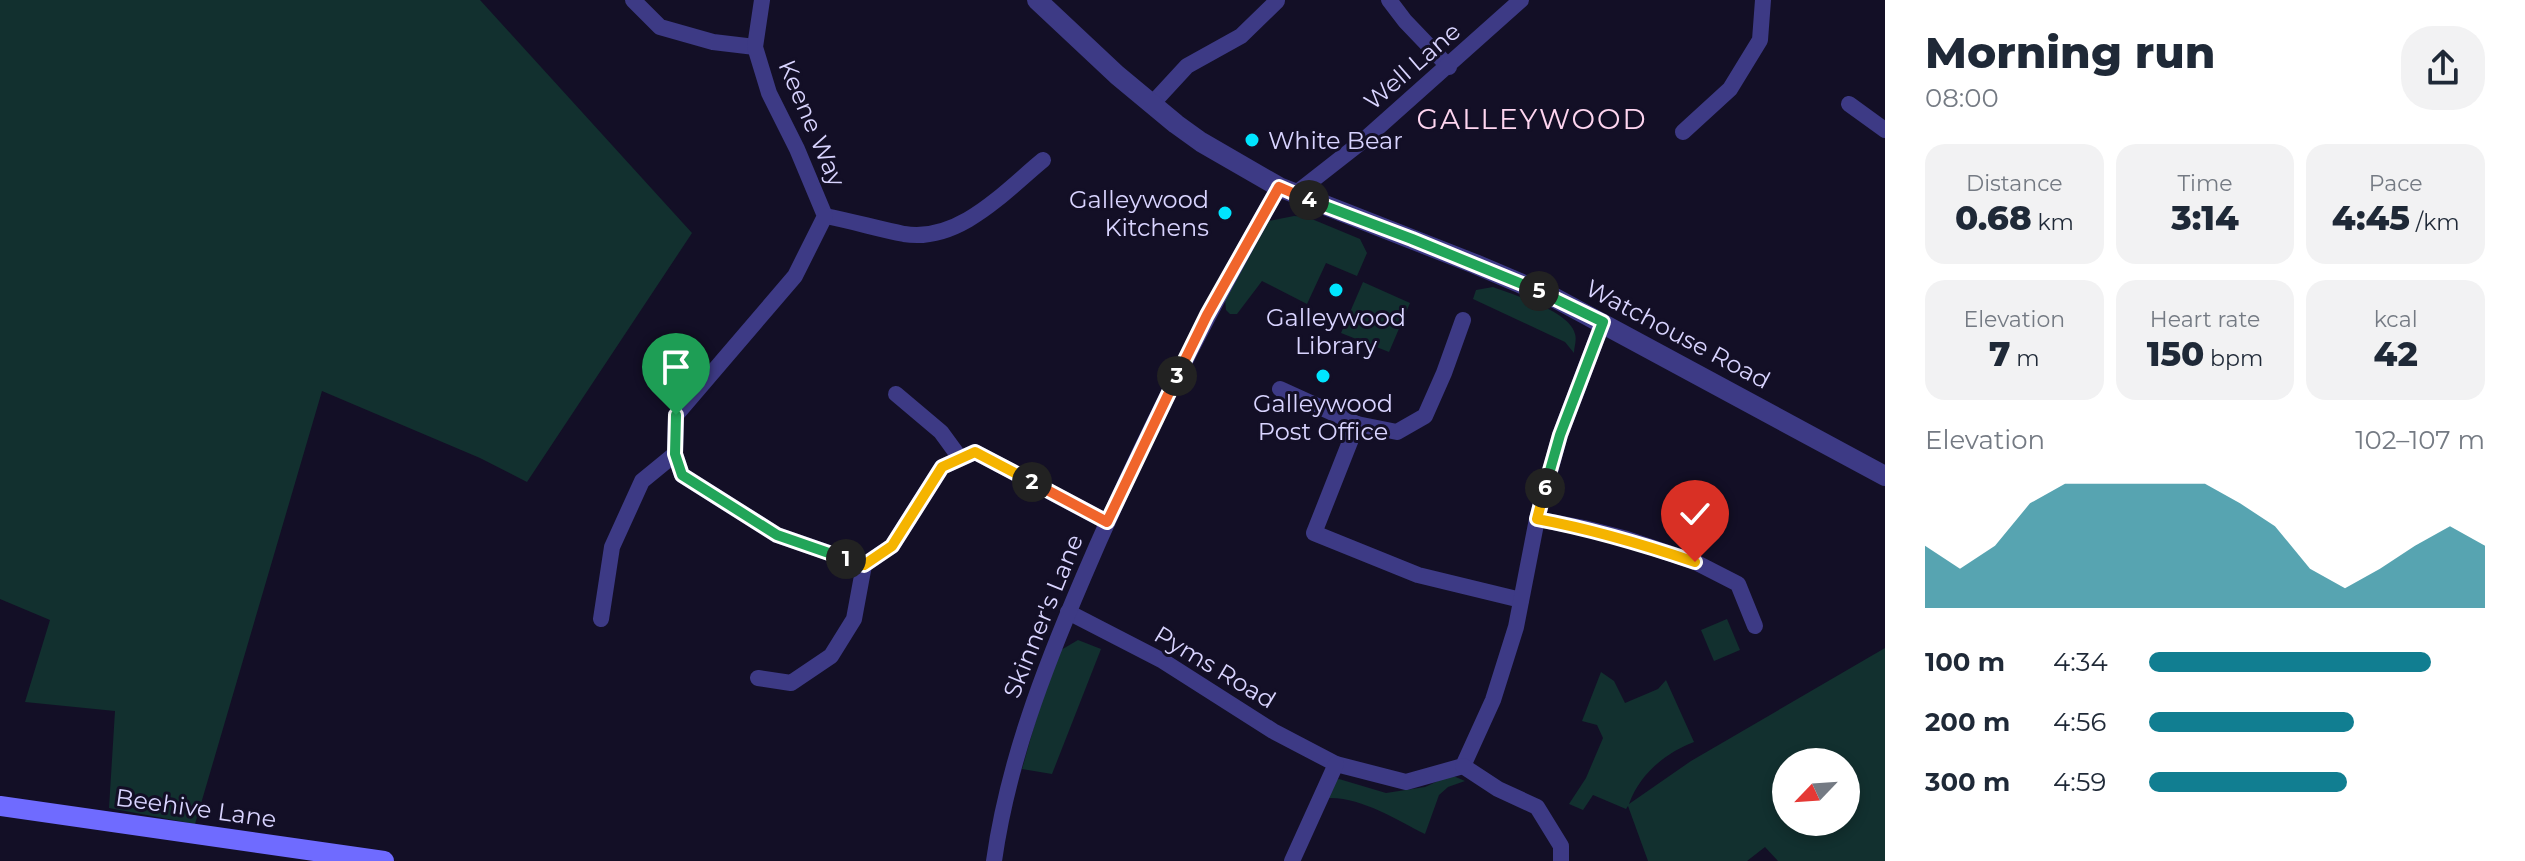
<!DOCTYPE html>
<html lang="en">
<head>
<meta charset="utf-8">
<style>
	body { margin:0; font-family:Montserrat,sans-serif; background:#f2f2f3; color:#1f2937; height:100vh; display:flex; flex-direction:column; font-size:30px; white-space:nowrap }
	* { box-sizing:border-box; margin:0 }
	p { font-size:26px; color:#747a83 }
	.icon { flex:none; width:44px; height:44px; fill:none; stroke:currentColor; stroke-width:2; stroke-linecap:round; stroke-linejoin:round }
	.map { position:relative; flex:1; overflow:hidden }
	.drawer { display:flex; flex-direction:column; background:#fff; width:640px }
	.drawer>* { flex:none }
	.needle { width:52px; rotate:245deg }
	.tools { position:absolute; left:1772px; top:748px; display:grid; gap:16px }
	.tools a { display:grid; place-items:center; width:88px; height:88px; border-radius:50%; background:#fff; box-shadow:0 4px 12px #0003; font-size:40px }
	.pin { position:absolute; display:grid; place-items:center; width:68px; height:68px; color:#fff; margin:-82px -34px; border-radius:50% 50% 50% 0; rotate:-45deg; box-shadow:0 0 8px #0007 }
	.pin .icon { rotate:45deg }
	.km { position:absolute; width:40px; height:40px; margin:-20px; border-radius:50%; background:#222; color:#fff; font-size:22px; line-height:40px; text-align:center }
	.round { display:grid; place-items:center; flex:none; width:84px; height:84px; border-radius:32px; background:#f2f2f3 }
	.overview { display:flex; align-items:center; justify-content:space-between; height:136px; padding:0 40px }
	h1 { font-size:44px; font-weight:800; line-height:60px }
	.stats { display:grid; grid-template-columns:repeat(3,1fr); gap:12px; height:136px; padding:8px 40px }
	.stats div { display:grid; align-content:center; border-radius:20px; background:#f2f2f3; text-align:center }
	.stats b { font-size:34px; font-weight:800 }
	.stats small { font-size:22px; font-weight:400 }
	.stats p { font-size:22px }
	.chart { height:224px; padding:16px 40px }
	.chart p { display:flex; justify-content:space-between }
	.chart svg { width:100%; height:144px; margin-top:8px; fill:#117e91; opacity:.7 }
	ul { padding:0 40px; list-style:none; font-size:26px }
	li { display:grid; grid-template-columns:128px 96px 1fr; align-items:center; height:60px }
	li i { height:20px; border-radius:10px; background:#117e91 }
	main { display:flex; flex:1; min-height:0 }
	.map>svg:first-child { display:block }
	.green { fill:#12302f; fill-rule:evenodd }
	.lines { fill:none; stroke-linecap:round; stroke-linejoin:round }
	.minor { stroke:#3d3a85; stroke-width:16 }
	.tertiary { stroke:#3d3a85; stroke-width:20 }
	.secondary { stroke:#6f6bff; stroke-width:20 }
	.split-1-casing { stroke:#fff; stroke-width:16 }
	.split-2-casing { stroke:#fff; stroke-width:16 }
	.split-3-casing { stroke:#fff; stroke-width:16 }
	.split-4-casing { stroke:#fff; stroke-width:16 }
	.split-5-casing { stroke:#fff; stroke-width:16 }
	.split-6-casing { stroke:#fff; stroke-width:16 }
	.split-7-casing { stroke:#fff; stroke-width:16 }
	.split-1 { stroke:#22a559; stroke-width:10 }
	.split-2 { stroke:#f5b400; stroke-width:10 }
	.split-3 { stroke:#f0652b; stroke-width:10 }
	.split-4 { stroke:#f0652b; stroke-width:10 }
	.split-5 { stroke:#22a559; stroke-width:10 }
	.split-6 { stroke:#22a559; stroke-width:10 }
	.split-7 { stroke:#f5b400; stroke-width:10 }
	.poi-dot { fill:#00e5ff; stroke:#130f26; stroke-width:3 }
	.labels { text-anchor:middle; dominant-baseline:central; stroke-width:6; stroke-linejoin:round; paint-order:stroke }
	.street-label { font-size:24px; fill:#d9d4ff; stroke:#130f26 }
	.poi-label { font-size:24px; fill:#d9d4ff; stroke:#130f26 }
	.quarter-label { font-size:28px; letter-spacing:2px; fill:#ffd6f0; stroke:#130f26 }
</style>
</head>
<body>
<main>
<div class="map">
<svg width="1885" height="861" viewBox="0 0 1885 861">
	<rect width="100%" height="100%" fill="#130f26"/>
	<g class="green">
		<path d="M0,0h480l212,233 -165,249 -47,-24 -158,-67 -127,433 -86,-16 6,-97 -90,-9 25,-82 -50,-21z"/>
		<path d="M1294,216l13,1 53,22 7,14 -10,23 -31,-13 -19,41 -45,-23 -25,33h-7l-4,-4 -1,-11 44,-78z"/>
		<path d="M1363,282l47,21 -21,49 -48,-19z"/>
		<path d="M1493,287c21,8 77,24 82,47 2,6 -1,13 -1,19l-9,-11 -92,-43 3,-9z"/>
		<path d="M1727,619l13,31 -26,11 -13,-31z"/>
		<path d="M1078,640l23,9 -49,125 -30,-5 17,-60 22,-59z"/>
		<path d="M1885,648v213h-107l-13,-14 -18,14h-99l-20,-55 -2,3 -33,-14 -10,15 -14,-6 17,-26 17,-40 -6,-13 -15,-4 19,-49 13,9 11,22 33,-14 8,-9 28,62c-29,11 -55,33 -65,62l62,-43zM1786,762h60v60h-60z"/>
		<path d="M1451,775l14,6 -17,6 -9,8 -14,39c-28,-14 -65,-38 -98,-36v-14l12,-5 47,14 39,-6z"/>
	</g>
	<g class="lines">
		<g class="minor">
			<path d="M633,0l27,27 53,15 42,5"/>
			<path d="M1389,0l16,21 44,46"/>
			<path d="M1849,104l36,26"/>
			<path d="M1151,105l36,-39 54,-30 36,-35"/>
			<path d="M1683,132l47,-43 30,-49 3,-40"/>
			<path d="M1295,194l69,-54 157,-140"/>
			<path d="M825,216c27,5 53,13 79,18 55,9 100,-42 139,-74"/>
			<path d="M1280,389l77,35 40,8 28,-16 19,-43 19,-53"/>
			<path d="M896,394l45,38 19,26"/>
			<path d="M1357,424l-43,109 104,42 103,25"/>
			<path d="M675,454l7,21 95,60 87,30"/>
			<path d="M1537,519l47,9 43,11 68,23 43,22 17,42"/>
			<path d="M1068,612l95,49 110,70 63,33 70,18 57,-16 30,-66 23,-73 21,-108 23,-84 43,-113"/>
			<path d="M601,619l11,-72 30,-66 33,-27 1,-39 119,-139 30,-60 -28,-67 -28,-56 -14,-46 7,-47"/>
			<path d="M758,678l33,5 40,-27 23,-37 10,-54 28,-19 50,-79 33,-15 132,70"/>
			<path d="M1463,766l35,23 39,18 24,39v15"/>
			<path d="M994,861c14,-99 50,-192 89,-283 57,-134 124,-264 196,-391"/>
			<path d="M1292,861l44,-97"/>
		</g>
		<path class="tertiary" d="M1037,0l80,75 59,49 25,18 78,45 196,77 80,34 330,178"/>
		<path class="secondary" d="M0,806l384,55"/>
	</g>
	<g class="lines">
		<defs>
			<path id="split-1" d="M676,415l-1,39 7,21 95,60 69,24"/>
			<path id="split-2" d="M846,559l18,6 28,-19 50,-79 33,-15 57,30"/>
			<path id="split-3" d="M1032,482l75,40 70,-146"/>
			<path id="split-4" d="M1177,376l30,-61 72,-128 30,13"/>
			<path id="split-5" d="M1309,200l103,39 127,52"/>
			<path id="split-6" d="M1539,291l64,31 -43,113 -15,53"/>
			<path id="split-7" d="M1545,488l-8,31c54,10 105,25 158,43"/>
		</defs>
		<use href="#split-1" class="split-1-casing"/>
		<use href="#split-2" class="split-2-casing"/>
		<use href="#split-3" class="split-3-casing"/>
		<use href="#split-4" class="split-4-casing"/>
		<use href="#split-5" class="split-5-casing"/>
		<use href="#split-6" class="split-6-casing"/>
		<use href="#split-7" class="split-7-casing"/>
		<use href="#split-1" class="split-1"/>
		<use href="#split-2" class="split-2"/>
		<use href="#split-3" class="split-3"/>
		<use href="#split-4" class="split-4"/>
		<use href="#split-5" class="split-5"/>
		<use href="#split-6" class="split-6"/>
		<use href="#split-7" class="split-7"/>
	</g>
	<g class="poi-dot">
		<circle cx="1252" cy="140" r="8"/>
		<circle cx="1225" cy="213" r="8"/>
		<circle cx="1336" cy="290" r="8"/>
		<circle cx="1323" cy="376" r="8"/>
	</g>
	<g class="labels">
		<g class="street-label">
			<text transform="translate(1412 66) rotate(-41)">Well Lane</text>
			<text transform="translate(812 123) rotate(67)">Keene Way</text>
			<text transform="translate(1678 334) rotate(28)">Watchouse Road</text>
			<text transform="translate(1043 616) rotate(-68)">Skinner's Lane</text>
			<text transform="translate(1215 667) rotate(31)">Pyms Road</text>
			<text transform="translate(196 808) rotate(8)">Beehive Lane</text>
		</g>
		<g class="poi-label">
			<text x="1268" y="140" text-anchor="start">White Bear</text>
			<text x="1209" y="199" text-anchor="end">Galleywood<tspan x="1209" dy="28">Kitchens</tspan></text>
			<text x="1336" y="317">Galleywood<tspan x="1336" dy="28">Library</tspan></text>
			<text x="1323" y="403">Galleywood<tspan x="1323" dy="28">Post Office</tspan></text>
		</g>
		<g class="quarter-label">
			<text x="1532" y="119">GALLEYWOOD</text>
		</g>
	</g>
</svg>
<div class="tools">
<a><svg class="needle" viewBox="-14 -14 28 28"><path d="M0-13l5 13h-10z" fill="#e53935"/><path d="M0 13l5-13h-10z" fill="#747a83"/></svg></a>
</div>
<div class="pin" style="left:676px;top:415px;background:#1e9e55"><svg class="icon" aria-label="arrive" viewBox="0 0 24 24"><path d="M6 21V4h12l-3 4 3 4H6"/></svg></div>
<div class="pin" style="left:1695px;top:562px;background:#d93025"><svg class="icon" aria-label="check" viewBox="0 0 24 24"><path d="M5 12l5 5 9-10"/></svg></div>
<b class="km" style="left:846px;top:559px">1</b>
<b class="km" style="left:1032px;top:482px">2</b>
<b class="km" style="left:1177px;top:376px">3</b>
<b class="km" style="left:1309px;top:200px">4</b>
<b class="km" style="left:1539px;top:291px">5</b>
<b class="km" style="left:1545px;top:488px">6</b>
</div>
<section class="drawer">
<div class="overview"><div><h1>Morning run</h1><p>08:00</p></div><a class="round"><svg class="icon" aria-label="share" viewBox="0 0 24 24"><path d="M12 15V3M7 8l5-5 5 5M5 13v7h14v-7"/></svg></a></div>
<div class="stats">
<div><p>Distance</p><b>0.68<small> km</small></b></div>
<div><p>Time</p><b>3:14</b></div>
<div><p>Pace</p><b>4:45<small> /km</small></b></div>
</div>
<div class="stats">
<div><p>Elevation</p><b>7<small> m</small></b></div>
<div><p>Heart rate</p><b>150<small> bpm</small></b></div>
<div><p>kcal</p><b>42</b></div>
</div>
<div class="chart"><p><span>Elevation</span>102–107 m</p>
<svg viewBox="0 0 160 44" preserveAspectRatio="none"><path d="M0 44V25L10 32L20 25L30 12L40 6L50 6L60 6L70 6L80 6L90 12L100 19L110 32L120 38L130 32L140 25L150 19L160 25V44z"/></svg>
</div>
<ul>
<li><b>100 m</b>4:34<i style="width:84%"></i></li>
<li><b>200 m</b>4:56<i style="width:61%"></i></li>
<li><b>300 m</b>4:59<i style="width:59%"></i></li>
</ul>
</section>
</main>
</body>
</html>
